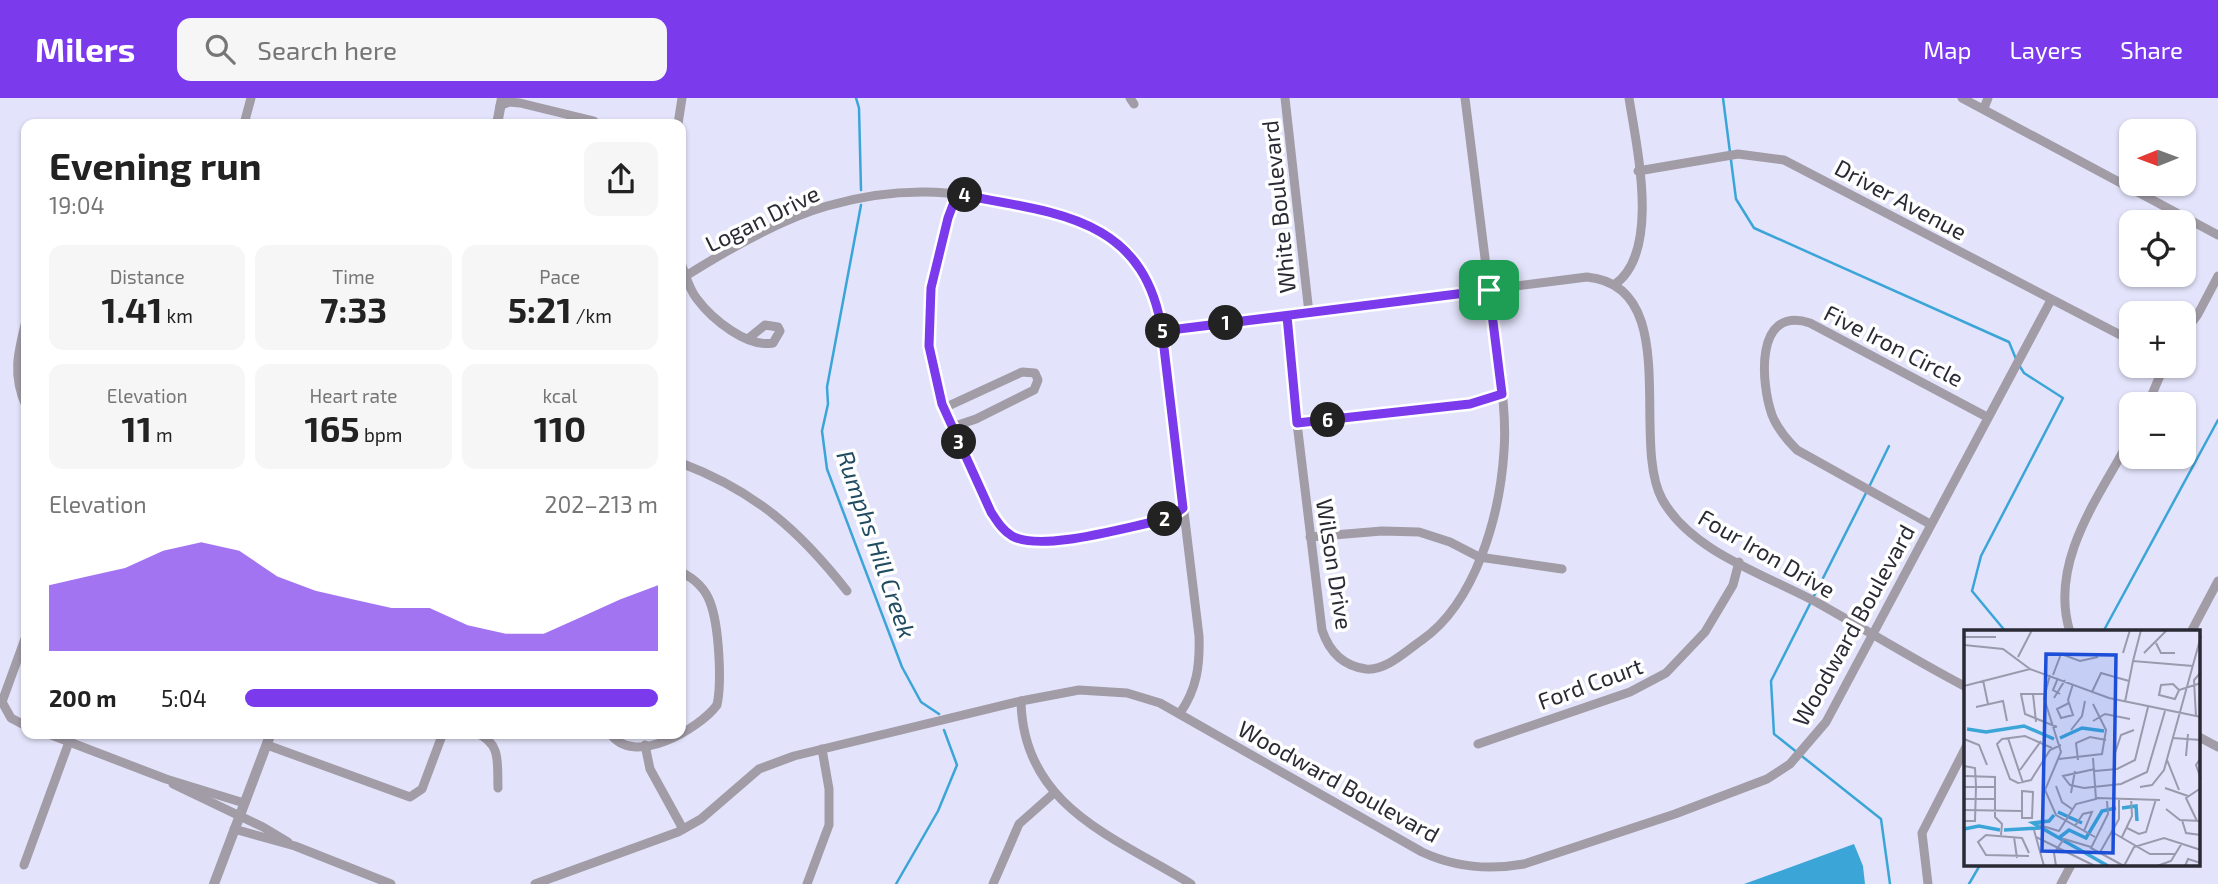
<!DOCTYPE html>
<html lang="en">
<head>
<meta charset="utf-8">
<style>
	body { margin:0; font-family:"Exo 2",sans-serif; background:#f6f6f6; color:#222; height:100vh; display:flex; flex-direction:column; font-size:26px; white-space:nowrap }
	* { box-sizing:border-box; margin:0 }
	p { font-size:23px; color:#767676 }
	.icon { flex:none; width:38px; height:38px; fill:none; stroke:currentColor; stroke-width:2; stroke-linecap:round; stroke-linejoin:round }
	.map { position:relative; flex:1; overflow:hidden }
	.drawer { position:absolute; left:21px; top:21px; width:665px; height:620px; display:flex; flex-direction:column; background:#fff; border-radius:14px; box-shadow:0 2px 5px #0004 }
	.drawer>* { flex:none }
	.needle { width:46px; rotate:269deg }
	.tools { position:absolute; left:2119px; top:21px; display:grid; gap:14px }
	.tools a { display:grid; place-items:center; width:77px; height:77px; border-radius:14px; background:#fff; box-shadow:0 2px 5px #0004; font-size:35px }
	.pin { position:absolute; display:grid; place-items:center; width:60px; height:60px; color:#fff; margin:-30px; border-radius:14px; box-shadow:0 4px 10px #0006 }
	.km { position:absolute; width:35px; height:35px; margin:-18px; border-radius:50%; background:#222; color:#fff; font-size:19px; line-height:35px; text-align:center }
	.round { display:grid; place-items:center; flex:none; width:74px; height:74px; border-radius:14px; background:#f6f6f6 }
	.summary { display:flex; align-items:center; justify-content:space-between; height:119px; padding:0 28px }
	h1 { font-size:38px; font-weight:700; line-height:52px }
	.figures { display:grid; grid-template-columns:repeat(3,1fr); gap:10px; height:119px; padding:7px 28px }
	.figures div { display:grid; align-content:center; border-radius:14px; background:#f6f6f6; text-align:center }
	.figures b { font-size:35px; font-weight:700 }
	.figures small { font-size:19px; font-weight:400 }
	.figures p { font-size:19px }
	.chart { height:196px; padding:14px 28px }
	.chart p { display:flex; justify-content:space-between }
	.chart svg { width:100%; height:126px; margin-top:7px; fill:#7c3aed; opacity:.7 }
	ul { padding:0 28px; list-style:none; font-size:23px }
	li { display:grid; grid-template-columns:112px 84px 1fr; align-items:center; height:52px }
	li i { height:18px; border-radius:9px; background:#7c3aed }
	header { display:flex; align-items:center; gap:42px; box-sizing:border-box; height:98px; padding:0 35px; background:#7c3aed; color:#fff }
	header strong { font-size:33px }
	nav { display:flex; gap:38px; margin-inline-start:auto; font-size:24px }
	.search { width:490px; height:63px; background:#f6f6f6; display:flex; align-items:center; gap:18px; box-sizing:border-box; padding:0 24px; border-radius:14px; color:#767676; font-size:26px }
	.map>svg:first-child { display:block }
	.water { fill:#3ba5d7 }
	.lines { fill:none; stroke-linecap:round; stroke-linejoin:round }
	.stream { stroke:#3ba5d7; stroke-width:2.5 }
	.minor { stroke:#a29ca7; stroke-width:9 }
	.tertiary { stroke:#a29ca7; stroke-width:10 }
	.route-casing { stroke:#fff; stroke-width:14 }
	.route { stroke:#7c3aed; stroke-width:9 }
	.labels { text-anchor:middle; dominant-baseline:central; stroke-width:7; stroke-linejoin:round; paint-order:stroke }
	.street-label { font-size:23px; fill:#2a2a35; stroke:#fff }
	.water-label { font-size:24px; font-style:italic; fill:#204b61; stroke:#fff }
	.inset-river { fill:none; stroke:#3ba5d7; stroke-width:3.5 }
	.inset-road { fill:none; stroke:#999aac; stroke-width:2 }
	.view { fill:#1d4ed8; fill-opacity:0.15; stroke:#1d4ed8; stroke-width:3.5 }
	.inset-edge { fill:none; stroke:#2a2a35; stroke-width:3.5 }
</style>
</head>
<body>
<header>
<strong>Milers</strong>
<div class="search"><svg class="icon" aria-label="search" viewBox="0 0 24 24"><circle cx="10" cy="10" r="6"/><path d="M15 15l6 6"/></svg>Search here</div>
<nav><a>Map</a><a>Layers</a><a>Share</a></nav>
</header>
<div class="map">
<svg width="2218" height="786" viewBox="0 0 2218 786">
	<rect width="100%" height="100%" fill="#e3e4fb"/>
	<path class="water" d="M1854,746l9,22 2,18h-121z"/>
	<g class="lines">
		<g class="stream">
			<path d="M856,0l3,10 2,82"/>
			<path d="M1723,0l13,101 18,29 255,114 7,17"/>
			<path d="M861,107l-34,182 1,17 -6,27 5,38 75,198 19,35 18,12"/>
			<path d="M1869,389l20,-41"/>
			<path d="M1866,395l-95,188 3,53 107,85 9,65"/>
			<path d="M2006,534l-34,-41 9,-35 82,-158 -39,-25 -5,-8"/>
			<path d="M2103,534l115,-212"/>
			<path d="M896,786l42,-73 19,-46 -13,-35"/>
			<path d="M1969,786l11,-19"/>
		</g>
		<g class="minor">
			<path d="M1130,0l4,6"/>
			<path d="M1285,0l24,215"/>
			<path d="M1962,0l256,137"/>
			<path d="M500,8l9,-4 11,1 74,18"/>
			<path d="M1984,10l4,-10"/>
			<path d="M244,26l7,-26"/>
			<path d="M678,26l4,-26"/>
			<path d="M1638,73l100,-17 46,6 348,181"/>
			<path d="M957,96c-10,21 -14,43 -19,66 -21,91 0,137 37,218 10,21 19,51 42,60 34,13 114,-12 151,-19l15,-11"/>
			<path d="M681,165c5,13 8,26 16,36 15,20 50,49 76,44l7,-12 -2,-4 -13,-2 -16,13"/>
			<path d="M681,181c41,-26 100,-60 146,-73 31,-9 63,-14 95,-14 51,-1 169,22 206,58 19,20 27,46 33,72l38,314c1,29 -2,53 -19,77"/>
			<path d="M1614,187c47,-32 23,-136 15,-187"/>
			<path d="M1287,217l10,108 25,207c7,21 21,36 44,39 20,2 40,-18 56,-29 54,-38 78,-125 82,-189 3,-40 -5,-81 -10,-121 -10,-78 -20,-155 -29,-232"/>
			<path d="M26,223c-8,31 -14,54 0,85"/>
			<path d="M1162,233l425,-54c97,9 43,163 75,222 29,53 105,76 156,104 50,28 98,58 148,84"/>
			<path d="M2184,235l14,-19 20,-38"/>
			<path d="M2148,306l16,-38"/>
			<path d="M944,310l78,-36 13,1 3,7 -4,10 -58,29 -24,8"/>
			<path d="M1297,325l173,-19 32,-10"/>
			<path d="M681,365c74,28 118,67 166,128"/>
			<path d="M1930,426l-133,-74c-10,-10 -20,-22 -25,-35 -11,-31 -18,-110 38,-92l177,94"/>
			<path d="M1310,439l72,-6 37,1 31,10 29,15 83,12"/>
			<path d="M2070,534c-22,-70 30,-137 62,-196"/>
			<path d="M2191,534l27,-51"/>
			<path d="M26,538l-24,66 9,16 15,8"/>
			<path d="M1021,603c2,106 94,136 170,183"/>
			<path d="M46,635l120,46 78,24"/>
			<path d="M476,635c26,10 21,31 22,55"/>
			<path d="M610,635c23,35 89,-4 107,-28 5,-23 2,-80 -7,-103 -5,-14 -17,-24 -29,-30"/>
			<path d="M2199,639l19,10"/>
			<path d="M1478,646l152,-52 36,-19 39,-41 28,-47 6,-23"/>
			<path d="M267,647l143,52 12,-8 21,-56"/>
			<path d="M645,647l5,24 33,60"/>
			<path d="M173,686l90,43 25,15"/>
			<path d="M234,731l61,17 96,38"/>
			<path d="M24,767l45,-123"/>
			<path d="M535,786l143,-52 23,-13 58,-50 35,-13 227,-55 58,-11 48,3 33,10 262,149c32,15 68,18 102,12l151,-50 92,-35 23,-15 36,-42 225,-422"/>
			<path d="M807,786l22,-59v-36l-7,-40"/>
			<path d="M993,786l26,-60 35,-31"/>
			<path d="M1928,786l-6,-51 44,-86"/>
			<path d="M2061,786l10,-19"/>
		</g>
		<g class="tertiary">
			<path d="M497,26l5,-26"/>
			<path d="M214,786l57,-151"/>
		</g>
	</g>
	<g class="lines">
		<defs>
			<path id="route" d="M1489,192l-327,41 21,177 -15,11c-36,6 -124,34 -156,17 -10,-6 -15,-15 -21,-24l-49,-108 -13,-58 2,-58 17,-70 9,-24c97,19 187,21 205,137l125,-15 10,107 173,-19 32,-10 -13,-104"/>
		</defs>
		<use href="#route" class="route-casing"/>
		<use href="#route" class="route"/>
	</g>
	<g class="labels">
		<g class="street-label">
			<text transform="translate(1901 101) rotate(28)">Driver Avenue</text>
			<text transform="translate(1278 109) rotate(-96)">White Boulevard</text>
			<text transform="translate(762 120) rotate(-26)">Logan Drive</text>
			<text transform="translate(1894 247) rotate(27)">Five Iron Circle</text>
			<text transform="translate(1767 455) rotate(30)">Four Iron Drive</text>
			<text transform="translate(1335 466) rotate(81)">Wilson Drive</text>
			<text transform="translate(1853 527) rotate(-61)">Woodward Boulevard</text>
			<text transform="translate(1590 585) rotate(-20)">Ford Court</text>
			<text transform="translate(1339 683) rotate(29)">Woodward Boulevard</text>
		</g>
		<g class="water-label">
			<text transform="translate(877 446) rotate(71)">Rumphs Hill Creek</text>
		</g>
	</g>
	<g transform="translate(1964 532)">
		<rect width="236" height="236" fill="#e3e4fb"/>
		<path class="inset-river" d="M3,99l19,3 38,-6 30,13M96,108l22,-10 22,3M158,178l14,-2 1,15M94,182l24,11M90,185l-5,6 -16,2 75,43M0,199l15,-3 21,4M40,200l36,-2M96,207l9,-7 17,8 16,-27 14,-3"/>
		<path class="inset-road" d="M0,7h32M192,13l5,10h14M0,15l39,4 27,20M159,23l7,-23M180,23l23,-23M54,27l14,-27M169,31l8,-31M86,45l-6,23 17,54 -16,38 11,25 39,22M89,45l8,-21 19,7 18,-4M94,48l-5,12 7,4M19,50l5,24M0,56l66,-17 79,29 92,19M215,60l-6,-6 -12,1 -2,10 16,4 4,-9 22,-7M128,62l9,-19 28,8M69,64l3,28M80,64h-23l4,20 32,13M90,68l11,-18M161,72l8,-41 60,5M105,73l-12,6 4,9 12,-3 -5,-15 5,-16M12,77l27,-6 4,20M232,87l-2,-37 7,-8M129,91l12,-7 25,5M107,100l11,-14 3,-15M44,108l15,45M209,108l28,2M0,109l15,6 8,20M88,118l-27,-12 -23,3 -5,5 13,35 8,4 13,-3 19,-30 11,-5M150,126l7,-21 13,-5M222,126l2,-22M95,129l43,-5 4,-24 -13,-26M236,129l-4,6 5,14M114,130l-2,-17 14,-6 16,3M203,130l12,30M0,136l11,2 1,18 -1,35h-11M131,139l-32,7 7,9 14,3 37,-4 26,-12 18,-61M56,140l21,-29M131,141l22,-2 18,-9 13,-53M0,146l31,1v40l7,7 -1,11M92,156l6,16 10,7M0,157h31M176,157l12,-2 12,-15 37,-134M201,158l23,8M58,161l11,1 -1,26h-10zM107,163l4,-22M133,168l63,2M0,169h31M143,171l1,13 -17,34 33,18M202,179l14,11 21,1M0,180l58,1M218,190l4,13 15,2M233,191l-11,-23 15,-10M75,195l20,6 17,-27 20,-5 -3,-41M111,196l8,-12 9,-2 -8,19M163,198l12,6 7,-2 10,-33M70,200l10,36M148,202l38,22h26M50,207l3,21M72,207l59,29M158,207l10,-21 -1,-18M135,224l20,-35v-19M65,226l-43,-1 -8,-13 8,-7 36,3 7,15M92,236l-2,-13 10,-14 27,8M160,236l10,-19 30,-9 37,12M193,236l14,-5 11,-18M221,236l3,-7 13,4"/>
		<path class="view" d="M82,24l70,1 -3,198 -71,-2z"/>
		<rect width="236" height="236" class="inset-edge"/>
	</g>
</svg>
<div class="tools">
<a><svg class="needle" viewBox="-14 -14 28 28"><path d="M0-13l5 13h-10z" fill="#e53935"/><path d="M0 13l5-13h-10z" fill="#767676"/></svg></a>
<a><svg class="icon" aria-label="locate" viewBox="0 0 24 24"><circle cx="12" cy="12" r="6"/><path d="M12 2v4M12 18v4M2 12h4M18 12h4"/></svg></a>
<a>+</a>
<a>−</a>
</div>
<div class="pin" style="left:1489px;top:192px;background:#1e9e55"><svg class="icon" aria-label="arrive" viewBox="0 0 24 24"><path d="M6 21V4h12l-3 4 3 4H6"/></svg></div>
<b class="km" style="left:1226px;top:225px">1</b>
<b class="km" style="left:1165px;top:421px">2</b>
<b class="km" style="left:959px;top:344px">3</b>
<b class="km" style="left:965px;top:97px">4</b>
<b class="km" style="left:1163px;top:233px">5</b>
<b class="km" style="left:1328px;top:322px">6</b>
<section class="drawer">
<div class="summary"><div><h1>Evening run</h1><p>19:04</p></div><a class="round"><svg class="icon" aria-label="share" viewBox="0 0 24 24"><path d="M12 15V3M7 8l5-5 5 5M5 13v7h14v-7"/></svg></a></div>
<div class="figures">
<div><p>Distance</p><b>1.41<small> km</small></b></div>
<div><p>Time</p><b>7:33</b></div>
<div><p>Pace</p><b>5:21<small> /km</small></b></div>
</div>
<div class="figures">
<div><p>Elevation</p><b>11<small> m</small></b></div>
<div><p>Heart rate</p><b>165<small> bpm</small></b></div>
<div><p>kcal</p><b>110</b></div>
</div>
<div class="chart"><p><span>Elevation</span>202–213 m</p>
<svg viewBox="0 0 160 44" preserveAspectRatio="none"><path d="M0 44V21L10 18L20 15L30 9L40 6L50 9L60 18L70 23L80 26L90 29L100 29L110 35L120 38L130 38L140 32L150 26L160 21V44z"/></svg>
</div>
<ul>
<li><b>200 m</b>5:04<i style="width:100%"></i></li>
</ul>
</section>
</div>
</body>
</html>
